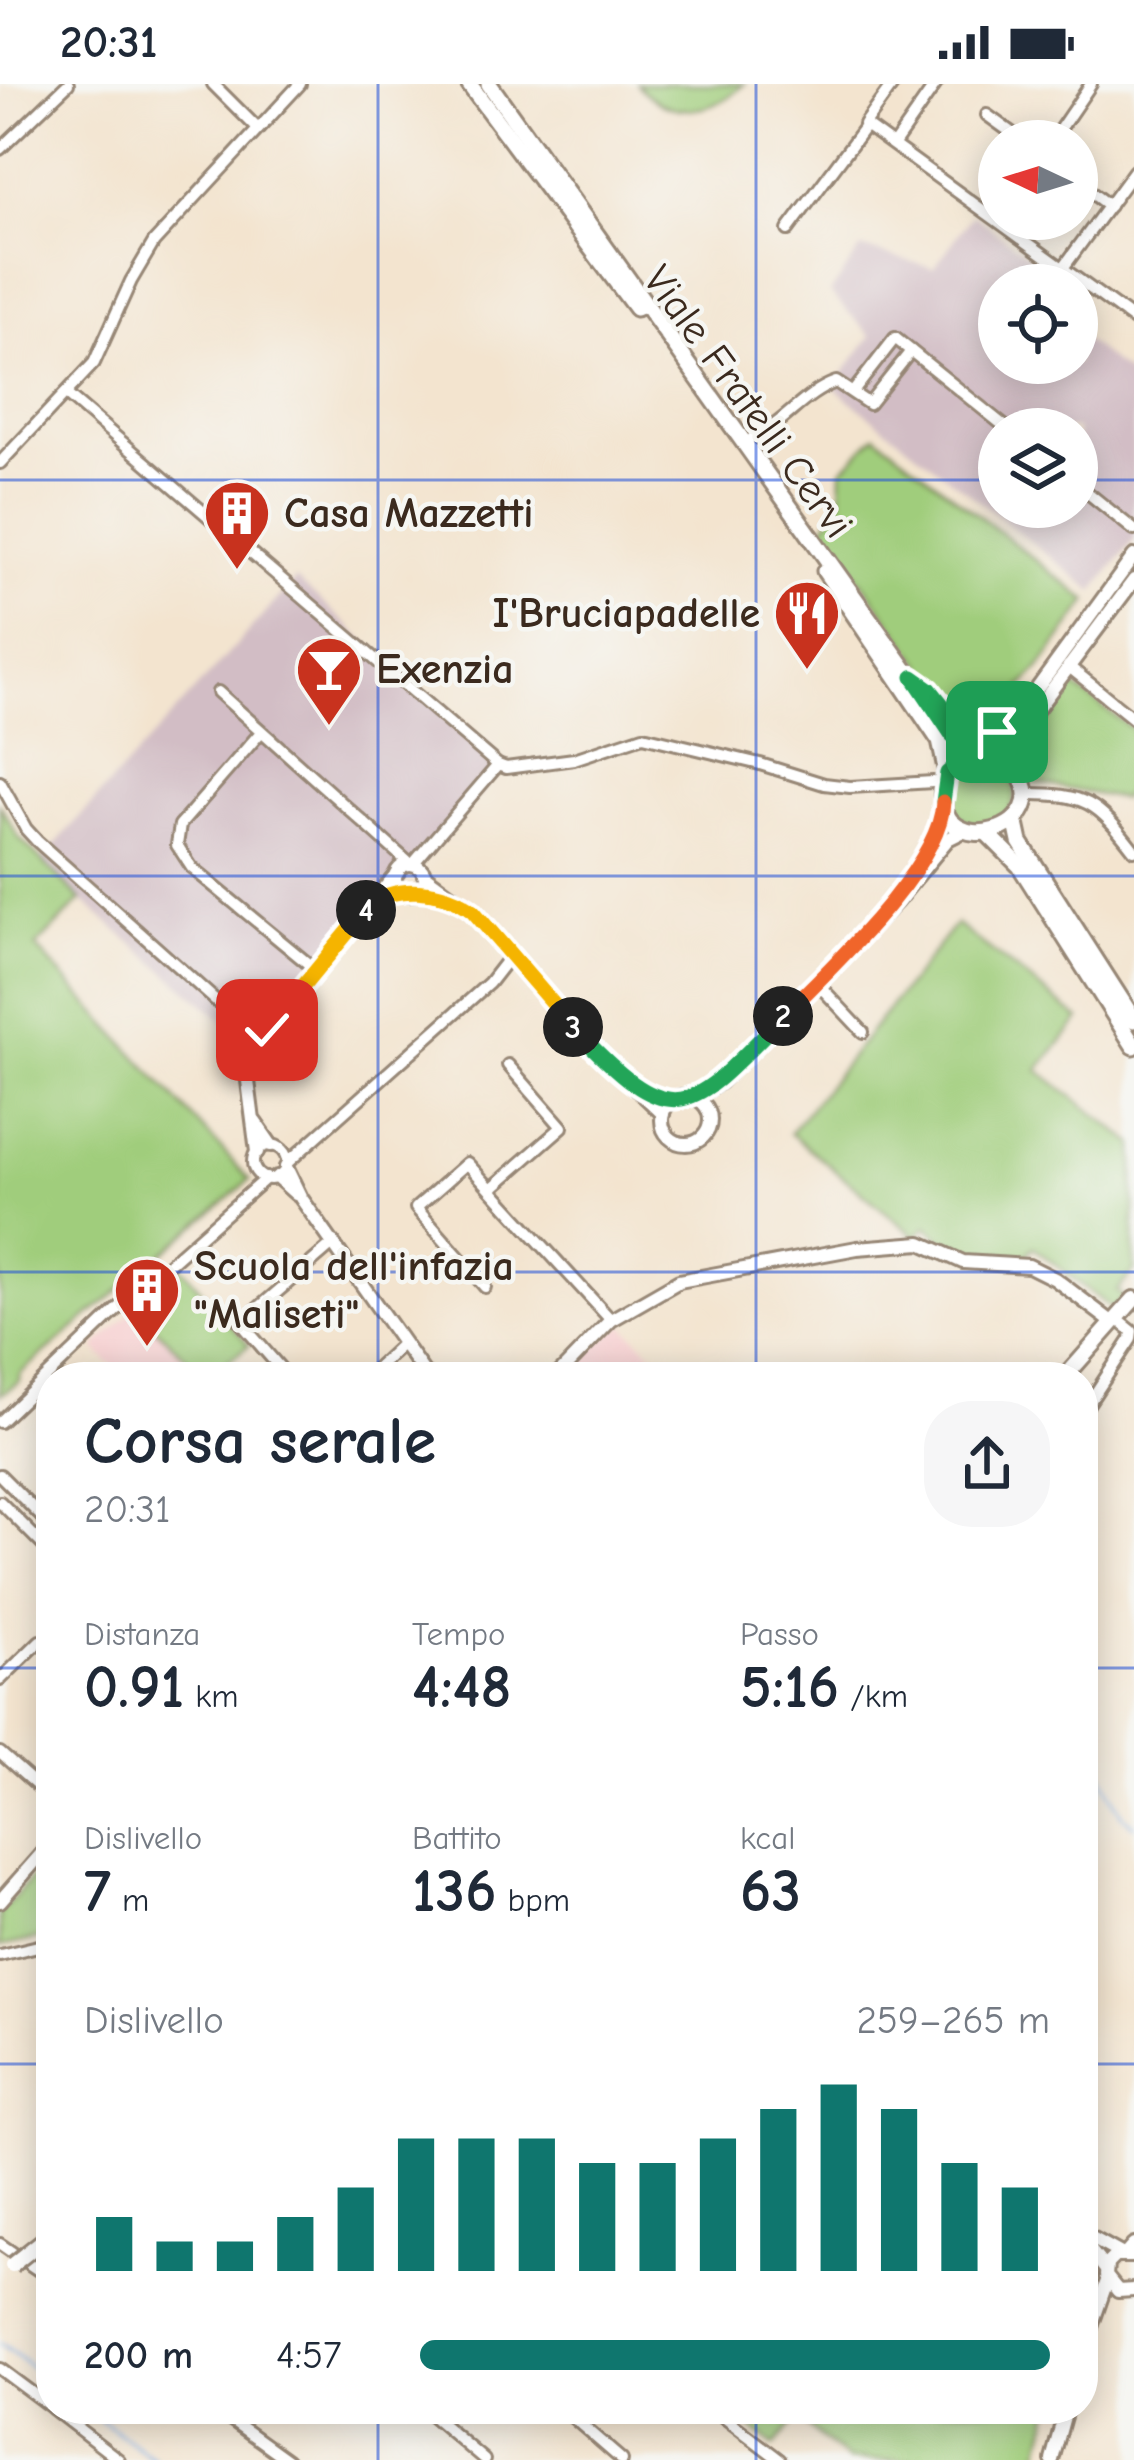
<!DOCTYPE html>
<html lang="it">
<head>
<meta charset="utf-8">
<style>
	body { margin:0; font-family:"Comic Neue",sans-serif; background:#f6f6f7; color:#1f2937; height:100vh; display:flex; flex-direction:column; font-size:45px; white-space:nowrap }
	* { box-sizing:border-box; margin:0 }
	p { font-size:39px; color:#747a83 }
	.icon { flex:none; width:66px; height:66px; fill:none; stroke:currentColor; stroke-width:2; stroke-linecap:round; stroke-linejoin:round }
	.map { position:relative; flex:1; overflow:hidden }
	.panel { position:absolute; left:36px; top:1278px; width:1062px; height:1062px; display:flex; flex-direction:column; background:#fff; border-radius:48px; box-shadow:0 6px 30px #0003 }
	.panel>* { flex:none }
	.needle { width:78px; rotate:274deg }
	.buttons { position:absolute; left:978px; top:36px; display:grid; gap:24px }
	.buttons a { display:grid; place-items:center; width:120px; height:120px; border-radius:50%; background:#fff; box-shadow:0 6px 30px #0003; font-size:60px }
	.pin { position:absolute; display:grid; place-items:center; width:102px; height:102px; color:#fff; margin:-51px; border-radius:24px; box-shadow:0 6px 18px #0006 }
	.km { position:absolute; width:60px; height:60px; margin:-30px; border-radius:50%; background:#222; color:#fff; font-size:33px; line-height:60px; text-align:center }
	.round { display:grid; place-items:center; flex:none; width:126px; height:126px; border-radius:48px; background:#f6f6f7 }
	.summary { display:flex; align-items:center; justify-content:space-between; height:204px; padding:0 48px }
	h1 { font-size:66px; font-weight:600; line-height:90px }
	.figures { display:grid; grid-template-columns:repeat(3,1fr); gap:18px; height:204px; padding:12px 48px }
	.figures div { display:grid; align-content:center }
	.figures b { font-size:60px; font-weight:600 }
	.figures small { font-size:33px; font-weight:400 }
	.figures p { font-size:33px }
	.chart { height:336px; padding:24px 48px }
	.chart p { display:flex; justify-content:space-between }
	.chart svg { width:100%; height:216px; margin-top:12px; stroke:#0f766e; stroke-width:6 }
	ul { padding:0 48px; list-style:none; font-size:39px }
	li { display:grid; grid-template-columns:192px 144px 1fr; align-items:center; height:90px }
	li i { height:30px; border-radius:15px; background:#0f766e }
	.status { display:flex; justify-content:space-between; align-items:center; height:84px; padding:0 60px; background:#fff; direction:ltr }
	.status svg { height:33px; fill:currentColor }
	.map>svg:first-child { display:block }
	.built { fill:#f7cfd0 }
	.industrial { fill:#d2bdc5; fill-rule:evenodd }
	.green { fill:#a0cd7b; stroke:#6e7c4c; stroke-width:3 }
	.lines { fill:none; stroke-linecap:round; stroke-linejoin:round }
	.stream { stroke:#78ade5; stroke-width:3 }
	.minor-casing { stroke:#978776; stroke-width:16 }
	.tertiary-casing { stroke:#978776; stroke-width:18 }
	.secondary-casing { stroke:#978776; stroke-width:20 }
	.primary-casing { stroke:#978776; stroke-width:21 }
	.minor { stroke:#fff; stroke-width:10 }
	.tertiary { stroke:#fff; stroke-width:12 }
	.secondary { stroke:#fff; stroke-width:14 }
	.primary { stroke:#fff; stroke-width:15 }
	.secondary-bridge-casing { stroke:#978776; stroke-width:20; stroke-linecap:butt }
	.secondary-bridge { stroke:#fff; stroke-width:14 }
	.split-1-casing { stroke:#fff; stroke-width:24 }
	.split-2-casing { stroke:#fff; stroke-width:24 }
	.split-3-casing { stroke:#fff; stroke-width:24 }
	.split-4-casing { stroke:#fff; stroke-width:24 }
	.split-5-casing { stroke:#fff; stroke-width:24 }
	.split-1 { stroke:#22a559; stroke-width:15 }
	.split-2 { stroke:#f0652b; stroke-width:15 }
	.split-3 { stroke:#22a559; stroke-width:15 }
	.split-4 { stroke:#f5b400; stroke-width:15 }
	.split-5 { stroke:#f5b400; stroke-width:15 }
	.grid { fill:none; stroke:#1d4ed8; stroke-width:3; stroke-opacity:0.55 }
	.labels { text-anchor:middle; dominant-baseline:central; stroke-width:9; stroke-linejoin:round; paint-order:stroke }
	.street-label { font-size:42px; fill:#3b2a1e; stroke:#f6f6f2 }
	.poi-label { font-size:42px; font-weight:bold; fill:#3b2a1e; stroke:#f6f6f2; text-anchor:start }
</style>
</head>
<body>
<div class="status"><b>20:31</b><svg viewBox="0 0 49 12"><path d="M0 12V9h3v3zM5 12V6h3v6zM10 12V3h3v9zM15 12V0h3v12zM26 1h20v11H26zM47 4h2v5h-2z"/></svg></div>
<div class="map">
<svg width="1134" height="2376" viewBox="0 0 1134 2376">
	<rect width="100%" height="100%" fill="#f6f6f2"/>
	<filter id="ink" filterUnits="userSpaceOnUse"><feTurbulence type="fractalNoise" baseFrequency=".00833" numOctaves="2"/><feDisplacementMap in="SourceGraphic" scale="24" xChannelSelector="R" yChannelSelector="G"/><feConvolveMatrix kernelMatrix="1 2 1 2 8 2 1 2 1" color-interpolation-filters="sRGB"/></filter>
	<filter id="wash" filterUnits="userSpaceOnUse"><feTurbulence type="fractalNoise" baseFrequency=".004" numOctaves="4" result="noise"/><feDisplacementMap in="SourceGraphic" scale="48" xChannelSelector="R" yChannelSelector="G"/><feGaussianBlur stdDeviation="2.7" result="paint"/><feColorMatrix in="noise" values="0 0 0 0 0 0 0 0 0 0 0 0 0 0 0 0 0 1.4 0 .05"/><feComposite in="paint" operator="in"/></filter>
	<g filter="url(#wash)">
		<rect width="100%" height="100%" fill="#f3e4cf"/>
		<g class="built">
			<path d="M135,1225l72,68h-84l-29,-29z"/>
			<path d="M623,1240l38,38 9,-7 25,22h-113l-10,-11z"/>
		</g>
		<g class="industrial">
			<path d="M973,130l93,70 -67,1v78h78v-37l4,3 -3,6 56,44v161l-40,51 -261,-204 38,-51 -41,-43 31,-45 73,20zM999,345h78v78h-78z"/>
			<path d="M296,495l209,186 -187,216 -52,75 -185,-156 -40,-40z"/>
		</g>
		<g class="green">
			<path d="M637,0h107c-32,32 -76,36 -107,0z"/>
			<path d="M876,351l212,166 -48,67 -55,59 -16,-2 -9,-8 -137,-189 18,-26 1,-32z"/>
			<path d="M1072,601l62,45v53l-12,16 -91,-17 -10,-24 1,-15 43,-56z"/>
			<circle cx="982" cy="708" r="33"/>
			<path d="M0,721l19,33 62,62 -45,47 214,233 -230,194 -1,8 -19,13z"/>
			<path d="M956,840l124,95 -42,51 96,74v127l-17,20 7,7 -11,12 -80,-63 -8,10 -68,-5 -31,-26 -10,11 -126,-104z"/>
			<path d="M179,1180l70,81 -42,32 -72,-68z"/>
			<path d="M51,1773v79l-51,11v-34z"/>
			<path d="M728,2325h323l-13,51h-190l-51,-42 -22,28z"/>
		</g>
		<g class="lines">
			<g class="stream">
				<path d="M1083,1652l40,80 11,10"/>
				<path d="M0,2260l51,38"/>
				<path d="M86,2325l69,51"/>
			</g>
		</g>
	</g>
	<g filter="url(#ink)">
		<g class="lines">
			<defs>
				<g id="minor">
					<path d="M213,0l45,45"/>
					<path d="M893,0l-29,40 270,196"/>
					<path d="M987,31l36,26"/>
					<path d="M1052,57l39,-57"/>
					<path d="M894,60l42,-60"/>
					<path d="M0,65l68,-65"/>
					<path d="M1077,98l32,24"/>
					<path d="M788,146l78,-105"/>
					<path d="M1063,184l71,-97"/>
					<path d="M853,308l42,-54 113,91"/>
					<path d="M66,310l432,371 8,3 68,-9 69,-23 117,28 64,20 26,3 83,-5"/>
					<path d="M753,353c31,-12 49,-43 83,-55l33,22 42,-53"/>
					<path d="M0,379l94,-100 37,-82 23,-39 146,-158"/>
					<path d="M1077,400l57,46"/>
					<path d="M1068,582l66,53"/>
					<path d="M218,608l192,172"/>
					<path d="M261,648l-81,93 -3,20 15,23 125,103"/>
					<path d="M0,698l26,47 11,12 223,199"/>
					<path d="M1024,710c61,-1 73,8 110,56"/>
					<path d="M412,781l86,-100"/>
					<path d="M816,898l47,50"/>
					<circle cx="270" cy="1078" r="17"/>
					<path d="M287,1079l202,-180 21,-27"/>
					<path d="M491,1105l71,-62 -54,-62"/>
					<path d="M485,1203l-69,-79 51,-45 144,157"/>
					<path d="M288,1293l-47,-54 93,-80"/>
					<path d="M367,1293l35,-33"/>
					<path d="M1083,1328l48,-73 1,-8 -15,-12"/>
					<path d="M0,1338l122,-117 144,-127"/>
					<path d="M0,1391l51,51"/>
					<path d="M0,1418l43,43 8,-6"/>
					<path d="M0,1596l40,-39"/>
					<path d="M0,1669l51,45"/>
					<path d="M0,1871l51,-12"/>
					<path d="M0,2160l51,35"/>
					<path d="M0,2285l51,38"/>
					<path d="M53,2325l66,51"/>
					<path d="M216,2325l71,51"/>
					<path d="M424,2325l60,51"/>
					<path d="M563,2325l59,51"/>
					<path d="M713,2325l67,51"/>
					<path d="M582,2341l13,-16"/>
				</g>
				<g id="tertiary">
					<path d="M914,594l16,11 37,47 16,2 18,-11"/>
					<path d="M986,668l24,-26 124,-170"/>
					<path d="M1011,679l2,-17 10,-18 111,-148"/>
					<circle cx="410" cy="795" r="15"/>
					<path d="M424,791l49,36 102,119 88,84"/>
					<path d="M909,792l28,-41 7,-31"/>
					<circle cx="686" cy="1036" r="24"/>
					<path d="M695,1014l25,-16 176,-180 52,-63 18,-9"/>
					<path d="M255,1038l16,23"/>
					<path d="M257,1068l-9,-71 12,-41 138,-168"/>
					<path d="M286,1083l15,31 126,179"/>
					<path d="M277,1093l19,17"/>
					<path d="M556,1293l55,-57 68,-39 178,-33 64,-5 42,19 66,4 26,13 58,44"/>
					<path d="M0,1817l51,-58"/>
					<path d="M1083,2149l38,21"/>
					<path d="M1083,2157l23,29"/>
					<path d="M1133,2172h-18l-8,8 -1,12 12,15 16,-1"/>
					<path d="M1083,2266l24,-69"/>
					<path d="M1052,2376l14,-51"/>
				</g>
				<g id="secondary">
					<path d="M1065,1293l69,-78"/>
					<path d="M27,2169l24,-19"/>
					<path d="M1127,2170l7,-8"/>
				</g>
				<g id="primary">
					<path d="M469,0l167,224"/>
					<path d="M489,0l463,651c5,5 14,16 21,18 17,4 29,-2 42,15 49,62 -82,98 -72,20 2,-18 14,-28 29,-35"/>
					<path d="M825,487l115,170 7,32"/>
					<path d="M1015,735l5,23 114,178"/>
					<path d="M988,750l32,32 114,180"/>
				</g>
			</defs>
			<use href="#minor" class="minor-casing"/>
			<use href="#tertiary" class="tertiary-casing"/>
			<use href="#secondary" class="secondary-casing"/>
			<use href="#primary" class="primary-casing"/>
			<use href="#minor" class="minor"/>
			<use href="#tertiary" class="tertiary"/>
			<use href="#secondary" class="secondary"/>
			<use href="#primary" class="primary"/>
			<defs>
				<path id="secondary-bridge" d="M12,2181l15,-12"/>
			</defs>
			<use href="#secondary-bridge" class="secondary-bridge-casing"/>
			<use href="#secondary-bridge" class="secondary-bridge"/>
		</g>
	</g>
	<g class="lines" filter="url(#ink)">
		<defs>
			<path id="split-1" d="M943,718l4,-29 24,-20 -19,-18 -39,-58 17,12 37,47 16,2 14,-6"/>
			<path id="split-2" d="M783,932c46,-47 158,-149 160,-214"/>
			<path id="split-3" d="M573,943c103,110 115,86 210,-11"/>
			<path id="split-4" d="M366,826c23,-29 81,-21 107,1l100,116"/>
			<path id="split-5" d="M267,946l99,-120"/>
		</defs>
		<use href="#split-1" class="split-1-casing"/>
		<use href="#split-2" class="split-2-casing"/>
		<use href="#split-3" class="split-3-casing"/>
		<use href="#split-4" class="split-4-casing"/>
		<use href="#split-5" class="split-5-casing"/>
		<use href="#split-1" class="split-1"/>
		<use href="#split-2" class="split-2"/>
		<use href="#split-3" class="split-3"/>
		<use href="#split-4" class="split-4"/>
		<use href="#split-5" class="split-5"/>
	</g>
	<path class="grid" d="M378,0v1293M756,0v1293M0,396h999M1077,396h57M0,792h1134M0,1188h1134M0,1584h51M1083,1584h51M0,1980h51M1083,1980h51M378,2325v51M756,2325v51"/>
	<defs>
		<symbol id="building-pin" viewBox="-11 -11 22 30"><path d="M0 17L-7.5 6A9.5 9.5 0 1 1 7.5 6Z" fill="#c8321e" stroke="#f6f6f2"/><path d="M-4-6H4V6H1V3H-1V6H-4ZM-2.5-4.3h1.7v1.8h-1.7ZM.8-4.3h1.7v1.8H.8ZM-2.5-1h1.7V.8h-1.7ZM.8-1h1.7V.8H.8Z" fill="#fff"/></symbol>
		<symbol id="restaurant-pin" viewBox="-11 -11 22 30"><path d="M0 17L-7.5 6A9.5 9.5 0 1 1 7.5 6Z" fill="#c8321e" stroke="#f6f6f2"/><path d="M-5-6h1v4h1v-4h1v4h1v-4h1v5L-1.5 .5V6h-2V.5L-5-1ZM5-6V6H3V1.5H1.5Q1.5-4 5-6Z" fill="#fff"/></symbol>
		<symbol id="bar-pin" viewBox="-11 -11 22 30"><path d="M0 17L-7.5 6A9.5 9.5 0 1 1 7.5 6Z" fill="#c8321e" stroke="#f6f6f2"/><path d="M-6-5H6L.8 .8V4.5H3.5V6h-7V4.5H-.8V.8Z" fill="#fff"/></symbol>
	</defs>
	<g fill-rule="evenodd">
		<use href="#building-pin" x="199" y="391" width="76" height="104"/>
		<use href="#restaurant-pin" x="769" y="491" width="76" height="104"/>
		<use href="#bar-pin" x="291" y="547" width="76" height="104"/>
		<use href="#building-pin" x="109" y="1168" width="76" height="104"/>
	</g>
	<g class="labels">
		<g class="street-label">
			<text transform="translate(748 318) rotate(54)">Viale Fratelli Cervi</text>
		</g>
		<g class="poi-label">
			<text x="284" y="429">Casa Mazzetti</text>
			<text x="760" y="529" text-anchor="end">I'Bruciapadelle</text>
			<text x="376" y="585">Exenzia</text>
			<text x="194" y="1182">Scuola dell'infazia<tspan x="194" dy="48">"Maliseti"</tspan></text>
		</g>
	</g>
</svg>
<div class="buttons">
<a><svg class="needle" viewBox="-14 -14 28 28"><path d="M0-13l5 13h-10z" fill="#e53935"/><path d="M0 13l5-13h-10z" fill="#747a83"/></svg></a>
<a><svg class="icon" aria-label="locate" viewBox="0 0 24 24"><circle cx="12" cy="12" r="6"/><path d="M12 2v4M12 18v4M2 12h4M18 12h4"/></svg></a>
<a><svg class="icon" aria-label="layers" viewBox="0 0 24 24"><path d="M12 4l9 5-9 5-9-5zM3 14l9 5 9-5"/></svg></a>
</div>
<div class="pin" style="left:997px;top:648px;background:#1e9e55"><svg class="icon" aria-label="arrive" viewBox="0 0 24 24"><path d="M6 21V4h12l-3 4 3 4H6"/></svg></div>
<div class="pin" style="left:267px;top:946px;background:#d93025"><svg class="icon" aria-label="check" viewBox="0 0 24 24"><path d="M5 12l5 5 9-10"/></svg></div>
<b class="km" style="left:783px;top:932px">2</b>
<b class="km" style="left:573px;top:943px">3</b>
<b class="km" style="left:366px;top:826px">4</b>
<section class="panel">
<div class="summary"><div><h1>Corsa serale</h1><p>20:31</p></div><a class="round"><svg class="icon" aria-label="share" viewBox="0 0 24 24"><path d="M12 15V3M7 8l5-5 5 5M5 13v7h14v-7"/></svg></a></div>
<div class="figures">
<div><p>Distanza</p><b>0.91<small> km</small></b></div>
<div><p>Tempo</p><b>4:48</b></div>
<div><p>Passo</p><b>5:16<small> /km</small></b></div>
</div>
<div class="figures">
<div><p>Dislivello</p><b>7<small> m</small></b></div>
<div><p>Battito</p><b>136<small> bpm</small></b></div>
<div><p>kcal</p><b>63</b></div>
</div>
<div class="chart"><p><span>Dislivello</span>259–265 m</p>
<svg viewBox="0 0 160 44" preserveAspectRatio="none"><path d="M5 44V33M15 44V38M25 44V38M35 44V33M45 44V27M55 44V17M65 44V17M75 44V17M85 44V22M95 44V22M105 44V17M115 44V11M125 44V6M135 44V11M145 44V22M155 44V27"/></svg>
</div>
<ul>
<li><b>200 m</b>4:57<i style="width:100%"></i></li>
</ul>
</section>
</div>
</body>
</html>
